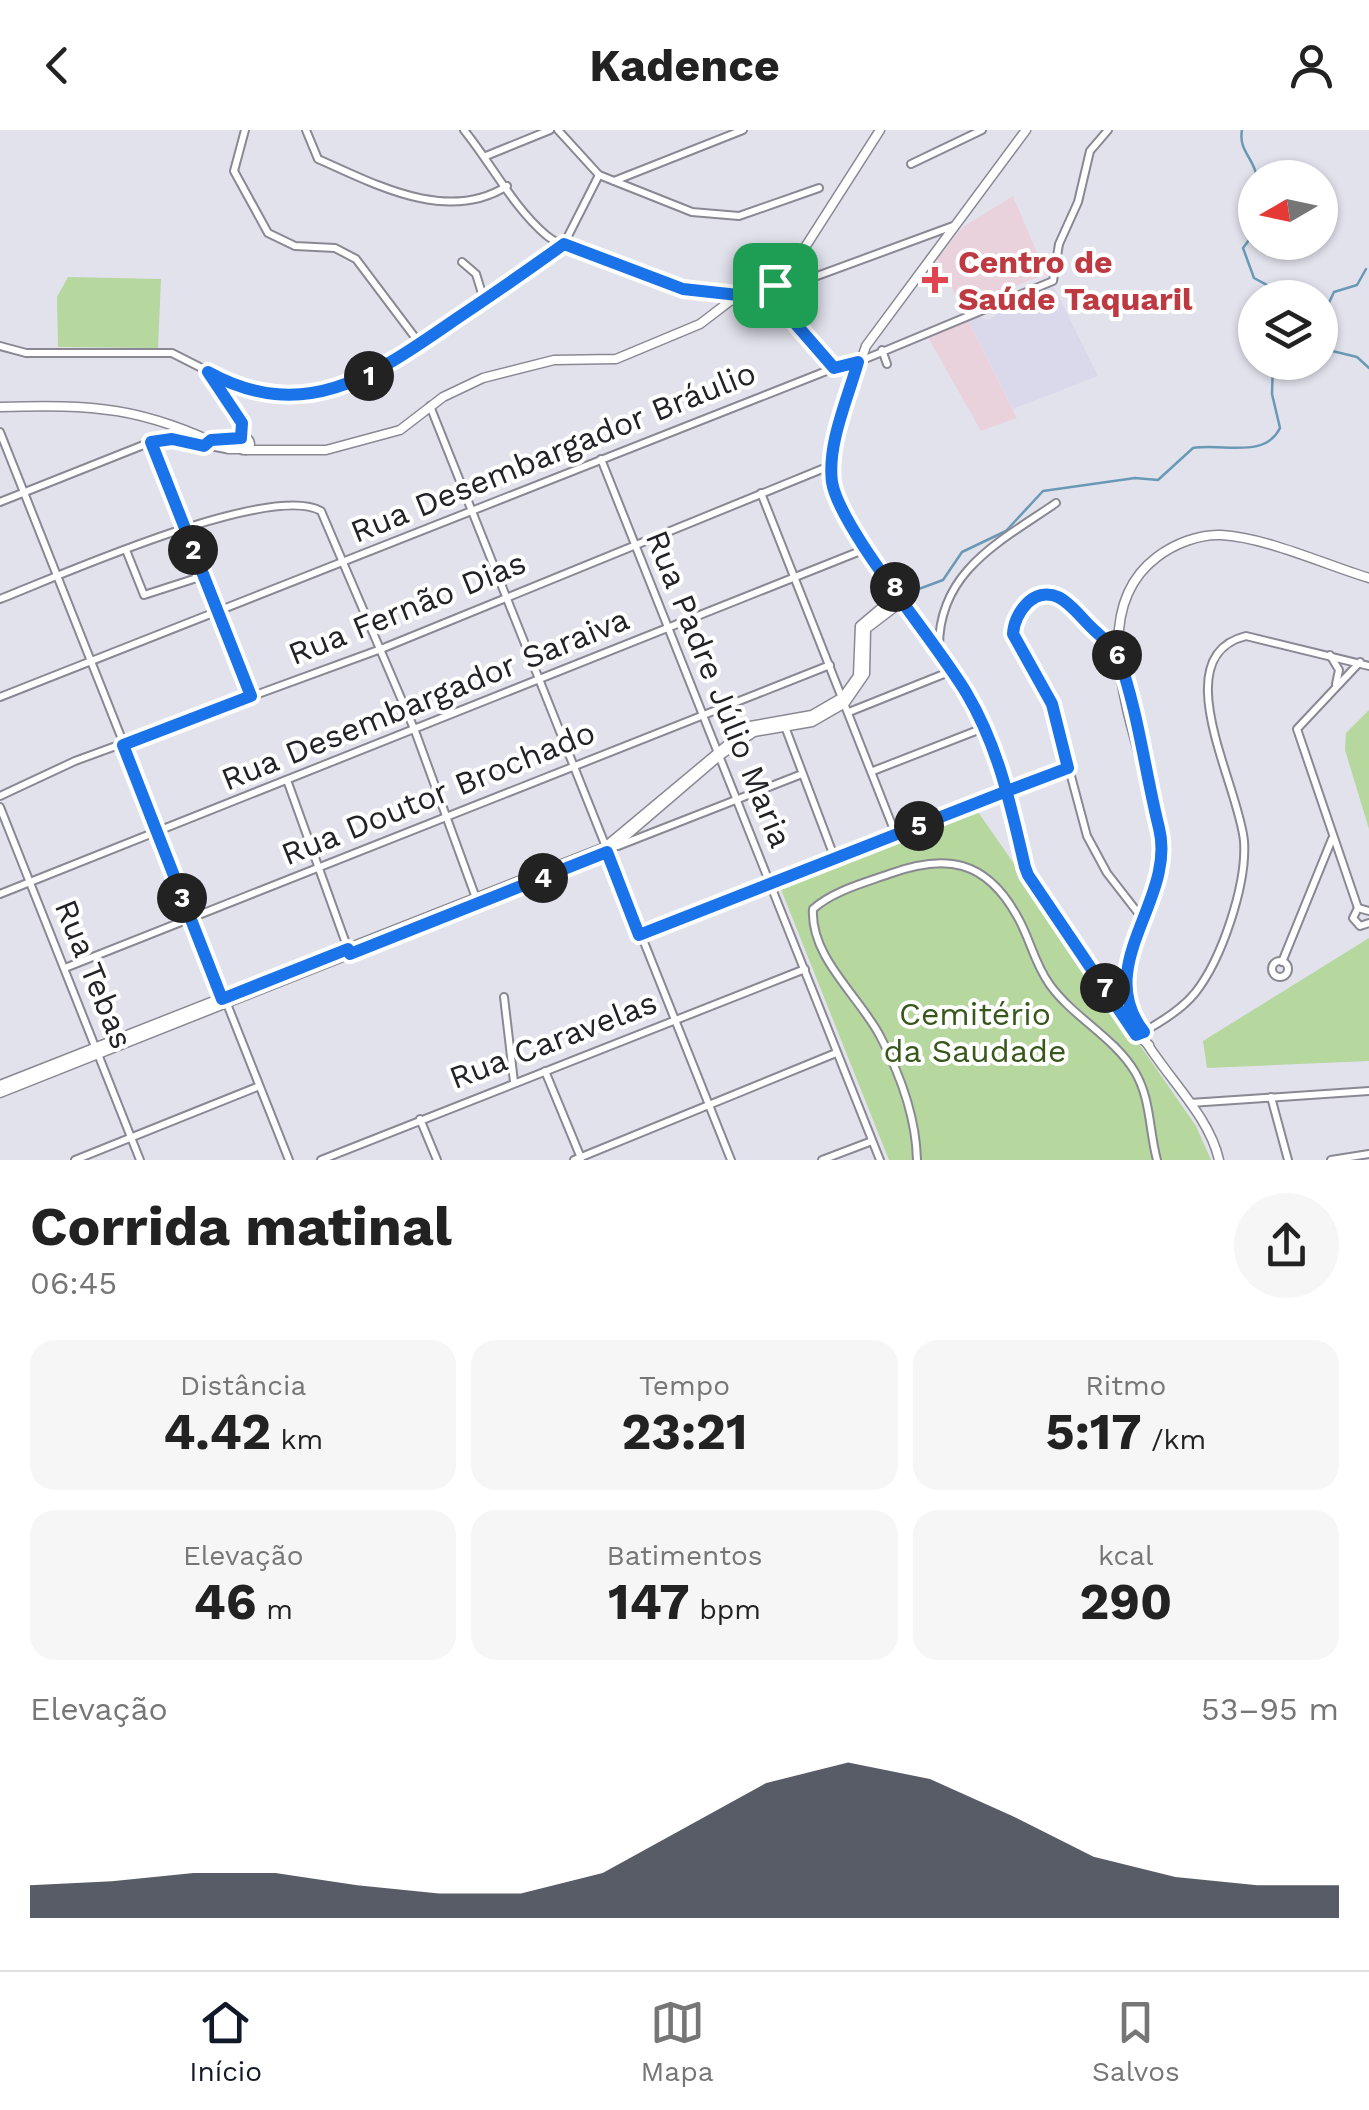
<!DOCTYPE html>
<html lang="pt">
<head>
<meta charset="utf-8">
<style>
	body { margin:0; font-family:"Work Sans",sans-serif; background:#f6f6f6; color:#222; height:100vh; display:flex; flex-direction:column; font-size:38px; white-space:nowrap }
	* { box-sizing:border-box; margin:0 }
	p { font-size:32px; color:#767676 }
	.icon { flex:none; width:55px; height:55px; fill:none; stroke:currentColor; stroke-width:2; stroke-linecap:round; stroke-linejoin:round }
	.map { position:relative; height:1030px; overflow:hidden }
	.sheet { display:flex; flex-direction:column; background:#fff; flex:1 }
	.sheet>* { flex:none }
	.needle { width:65px; rotate:261deg }
	.buttons { position:absolute; left:1238px; top:30px; display:grid; gap:20px }
	.buttons a { display:grid; place-items:center; width:100px; height:100px; border-radius:50%; background:#fff; box-shadow:0 2px 8px #0004; font-size:50px }
	.pin { position:absolute; display:grid; place-items:center; width:85px; height:85px; color:#fff; margin:-42px; border-radius:20px; box-shadow:0 5px 15px #0006 }
	.km { position:absolute; width:50px; height:50px; margin:-25px; border-radius:50%; background:#222; color:#fff; font-size:28px; line-height:50px; text-align:center }
	.round { display:grid; place-items:center; flex:none; width:105px; height:105px; border-radius:52px; background:#f6f6f6 }
	.headline { display:flex; align-items:center; justify-content:space-between; height:170px; padding:0 30px }
	h1 { font-size:55px; font-weight:700; line-height:75px }
	.stats { display:grid; grid-template-columns:repeat(3,1fr); gap:15px; height:170px; padding:10px 30px }
	.stats div { display:grid; align-content:center; border-radius:25px; background:#f6f6f6; text-align:center }
	.stats b { font-size:50px; font-weight:700 }
	.stats small { font-size:28px; font-weight:400 }
	.stats p { font-size:28px }
	.chart { height:280px; padding:20px 30px }
	.chart p { display:flex; justify-content:space-between }
	.chart svg { width:100%; height:180px; margin-top:10px; fill:#111827; opacity:.7 }
	header { display:flex; justify-content:space-between; align-items:center; height:130px; padding:0 30px; background:#fff; font-size:45px; font-weight:700 }
	.dock { display:flex; justify-content:space-around; align-items:center; height:140px; border-top:2px solid #e0e0e0; background:#fff; font-size:28px; color:#767676 }
	.dock a { display:grid; justify-items:center; gap:5px }
	.dock .active { color:#111827 }
	.map>svg:first-child { display:block }
	.built { fill:#dad8eb }
	.education { fill:#ead2dc }
	.green { fill:#b6d79e }
	.lines { fill:none; stroke-linecap:round; stroke-linejoin:round }
	.stream { stroke:#6a99b6; stroke-width:2.5 }
	.minor-casing { stroke:#898893; stroke-width:10 }
	.tertiary-casing { stroke:#898893; stroke-width:11 }
	.minor { stroke:#fff; stroke-width:6 }
	.tertiary { stroke:#fff; stroke-width:8 }
	.route-casing { stroke:#fff; stroke-width:20 }
	.route { stroke:#1a73e8; stroke-width:12 }
	.health-dot { fill:#e0444e; stroke:#fff; stroke-width:4 }
	.labels { text-anchor:middle; dominant-baseline:central; stroke-width:8; stroke-linejoin:round; paint-order:stroke }
	.health-label { font-size:32px; font-weight:bold; fill:#be3a42; stroke:#fff; text-anchor:start }
	.street-label { font-size:32px; fill:#232327; stroke:#fff }
	.park-label { font-size:32px; fill:#38571a; stroke:#fff }
</style>
</head>
<body>
<header><svg class="icon" aria-label="back" viewBox="0 0 24 24"><path d="M15 5l-7 7 7 7"/></svg>Kadence<svg class="icon" aria-label="person" viewBox="0 0 24 24"><circle cx="12" cy="8" r="4"/><path d="M4 21q1-7 8-7t8 7"/></svg></header>
<div class="map">
<svg width="1369" height="1030" viewBox="0 0 1369 1030">
	<rect width="100%" height="100%" fill="#e2e2ed"/>
	<path class="built" d="M1054,157l44,89 -85,33 -45,-89 11,-5 7,5 9,-4 3,-9z"/>
	<g class="education">
		<path d="M1013,66l33,78 -85,33 -24,-48 26,-32z"/>
		<path d="M968,190l49,98 -36,13 -55,-97z"/>
	</g>
	<g class="green">
		<path d="M68,147l93,2 -3,69 -100,-1 -1,-50z"/>
		<path d="M1369,580v119l-24,-79 1,-17z"/>
		<path d="M976,679l220,317 15,34h-322l-109,-273z"/>
		<path d="M1369,808v123l-162,7 -4,-27z"/>
	</g>
	<g class="lines">
		<g class="stream">
			<path d="M1242,0c-4,21 13,29 15,48"/>
			<path d="M1255,102l-12,16 11,30 37,20"/>
			<path d="M1320,192l14,-30 23,-7 9,-16"/>
			<path d="M1320,218l37,9 12,11"/>
			<path d="M908,463l35,-13 19,-28 44,-21 37,-40 92,-13 23,2 35,-32c31,-5 72,11 87,-20l-8,-34 1,-32"/>
		</g>
		<defs>
			<g id="minor">
				<path d="M245,0l-11,41 34,62 27,13 40,2 21,11 64,85"/>
				<path d="M306,0l12,29c57,25 129,65 189,27"/>
				<path d="M464,0c27,33 49,77 82,105 24,21 159,61 192,60"/>
				<path d="M558,0l41,45 93,37 47,4 80,-28"/>
				<path d="M486,26l64,-26"/>
				<path d="M911,34l71,-34"/>
				<path d="M614,51l129,-51"/>
				<path d="M462,132l14,12 8,26"/>
				<path d="M779,160l174,-64"/>
				<path d="M774,169l60,69"/>
				<path d="M0,216l26,7h146l69,35 44,5 54,-5 36,-16 189,-128 35,-69"/>
				<path d="M882,220l5,14"/>
				<path d="M211,246l21,30 16,33"/>
				<path d="M430,276l301,754"/>
				<path d="M0,302l289,728"/>
				<path d="M151,312l100,254"/>
				<path d="M601,329l279,701"/>
				<path d="M761,363l135,342"/>
				<path d="M0,372l151,-60 21,-3 54,10"/>
				<path d="M126,420l18,45 59,-19"/>
				<path d="M0,469c59,-23 269,-117 321,-88l94,220 61,167"/>
				<path d="M939,518c-1,-77 62,-107 117,-145"/>
				<path d="M1117,522l-59,-55 -25,2 -20,25 2,18 37,63 35,131 20,37 35,45"/>
				<path d="M1330,525l9,15 -3,14"/>
				<path d="M0,567l834,-329 24,-6 195,-81 6,-37 19,-42 12,-51 18,-21"/>
				<path d="M849,582l105,-42"/>
				<path d="M784,594l51,135"/>
				<path d="M873,641l113,-44"/>
				<path d="M287,650l61,169"/>
				<path d="M0,666l75,-35 306,-112 451,-184"/>
				<path d="M0,677l140,353"/>
				<path d="M618,716l184,-72"/>
				<path d="M0,764l868,-346"/>
				<path d="M1358,778l-61,-179 63,-67"/>
				<path d="M1369,781l-11,-3 -5,10 7,8 9,-3"/>
				<path d="M639,805l428,-166"/>
				<circle cx="1280" cy="839" r="8"/>
				<path d="M1282,832l50,-123"/>
				<path d="M65,838l765,-303"/>
				<path d="M504,867l10,85"/>
				<path d="M1139,904c19,-10 43,-25 56,-41 27,-34 52,-109 49,-152 -5,-56 -80,-185 2,-205l123,30"/>
				<path d="M545,941l36,87"/>
				<path d="M1271,967l17,63"/>
				<path d="M1190,973l179,-12"/>
				<path d="M420,989l17,41"/>
				<path d="M75,1030l182,-73"/>
				<path d="M321,1030l484,-191"/>
				<path d="M574,1030l262,-107"/>
				<path d="M822,1030l50,-19"/>
				<path d="M917,1030c-1,-43 -17,-86 -37,-124 -21,-40 -70,-79 -67,-127 20,-18 51,-26 76,-35 57,-21 97,-14 128,42 13,22 17,47 33,69 24,33 64,52 85,87 16,27 14,59 22,88"/>
				<path d="M1331,1030l38,-6"/>
			</g>
			<g id="tertiary">
				<path d="M1026,0l-160,216 -24,69 -10,65 12,35 110,155 32,57 42,148 109,160 12,10"/>
				<circle cx="772" cy="162" r="8"/>
				<path d="M779,158l101,-158"/>
				<path d="M0,277c93,-3 143,0 228,42h12"/>
				<circle cx="244" cy="314" r="6"/>
				<path d="M246,320h80l74,-20 43,-33 40,-19 71,-18 62,-1 84,-35 38,-29 27,-7"/>
				<path d="M0,955l605,-238 145,-121 62,-11 31,-18 15,-21 2,-50 39,-33"/>
				<path d="M0,963l607,-241 112,-96 35,-24 58,-10 33,-19 20,-29 1,-45 38,-29"/>
				<path d="M1219,1030c-13,-59 -83,-106 -93,-166 -9,-50 35,-97 36,-147 -10,-85 -90,-226 -5,-290 17,-13 42,-23 64,-22 44,2 105,30 148,43"/>
			</g>
		</defs>
		<use href="#minor" class="minor-casing"/>
		<use href="#tertiary" class="tertiary-casing"/>
		<use href="#minor" class="minor"/>
		<use href="#tertiary" class="tertiary"/>
	</g>
	<g class="lines">
		<defs>
			<path id="route" d="M775,155l-37,10 -55,-6 -119,-45c-36,26 -72,51 -108,75 -80,55 -150,107 -248,53l34,51 -1,15 -30,2 -7,6 -32,-7 -21,3 100,254 -128,49 99,254 126,-50 2,5 257,-102 32,83 368,-144 61,-23 -16,-64 -39,-70c1,-21 21,-48 45,-37 13,6 24,22 34,31 8,8 22,18 26,28 20,54 27,116 41,172 18,71 -68,137 -15,204l-8,3 -108,-160 -3,-8c-14,-60 -26,-119 -58,-173 -29,-50 -128,-166 -135,-212 -5,-38 16,-84 26,-120l-24,6 -60,-69 6,-6 -5,-8"/>
		</defs>
		<use href="#route" class="route-casing"/>
		<use href="#route" class="route"/>
	</g>
	<path class="health-dot" d="M930 135h10v10h10v10h-10v10h-10v-10h-10v-10h10z"/>
	<g class="labels">
		<g class="health-label">
			<text x="958" y="132">Centro de<tspan x="958" dy="37">Saúde Taquaril</tspan></text>
		</g>
		<g class="street-label">
			<text transform="translate(553 322) rotate(-22)">Rua Desembargador Bráulio</text>
			<text transform="translate(407 478) rotate(-22)">Rua Fernão Dias</text>
			<text transform="translate(719 559) rotate(68)">Rua Padre Júlio Maria</text>
			<text transform="translate(425 569) rotate(-22)">Rua Desembargador Saraiva</text>
			<text transform="translate(438 663) rotate(-22)">Rua Doutor Brochado</text>
			<text transform="translate(94 844) rotate(68)">Rua Tebas</text>
			<text transform="translate(553 910) rotate(-21)">Rua Caravelas</text>
		</g>
		<g class="park-label">
			<text x="975" y="884">Cemitério<tspan x="975" dy="37">da Saudade</tspan></text>
		</g>
	</g>
</svg>
<div class="buttons">
<a><svg class="needle" viewBox="-14 -14 28 28"><path d="M0-13l5 13h-10z" fill="#e53935"/><path d="M0 13l5-13h-10z" fill="#767676"/></svg></a>
<a><svg class="icon" aria-label="layers" viewBox="0 0 24 24"><path d="M12 4l9 5-9 5-9-5zM3 14l9 5 9-5"/></svg></a>
</div>
<div class="pin" style="left:775px;top:155px;background:#1e9e55"><svg class="icon" aria-label="arrive" viewBox="0 0 24 24"><path d="M6 21V4h12l-3 4 3 4H6"/></svg></div>
<b class="km" style="left:369px;top:246px">1</b>
<b class="km" style="left:193px;top:420px">2</b>
<b class="km" style="left:182px;top:768px">3</b>
<b class="km" style="left:543px;top:748px">4</b>
<b class="km" style="left:919px;top:696px">5</b>
<b class="km" style="left:1117px;top:525px">6</b>
<b class="km" style="left:1105px;top:858px">7</b>
<b class="km" style="left:895px;top:457px">8</b>
</div>
<section class="sheet">
<div class="headline"><div><h1>Corrida matinal</h1><p>06:45</p></div><a class="round"><svg class="icon" aria-label="share" viewBox="0 0 24 24"><path d="M12 15V3M7 8l5-5 5 5M5 13v7h14v-7"/></svg></a></div>
<div class="stats">
<div><p>Distância</p><b>4.42<small> km</small></b></div>
<div><p>Tempo</p><b>23:21</b></div>
<div><p>Ritmo</p><b>5:17<small> /km</small></b></div>
</div>
<div class="stats">
<div><p>Elevação</p><b>46<small> m</small></b></div>
<div><p>Batimentos</p><b>147<small> bpm</small></b></div>
<div><p>kcal</p><b>290</b></div>
</div>
<div class="chart"><p><span>Elevação</span>53–95 m</p>
<svg viewBox="0 0 160 44" preserveAspectRatio="none"><path d="M0 44V36L10 35L20 33L30 33L40 36L50 38L60 38L70 33L80 22L90 11L100 6L110 10L120 19L130 29L140 34L150 36L160 36V44z"/></svg>
</div>
</section>
<nav class="dock">
<a class="active"><svg class="icon" aria-label="home" viewBox="0 0 24 24"><path d="M3 11l9-7 9 7M6 9v11h12V9"/></svg>Início</a>
<a><svg class="icon" aria-label="map" viewBox="0 0 24 24"><path d="M3 6l6-2 6 2 6-2v14l-6 2-6-2-6 2zM9 4v14M15 6v14"/></svg>Mapa</a>
<a><svg class="icon" aria-label="saved" viewBox="0 0 24 24"><path d="M7 4h10v16l-5-4-5 4z"/></svg>Salvos</a>
</nav>
</body>
</html>
